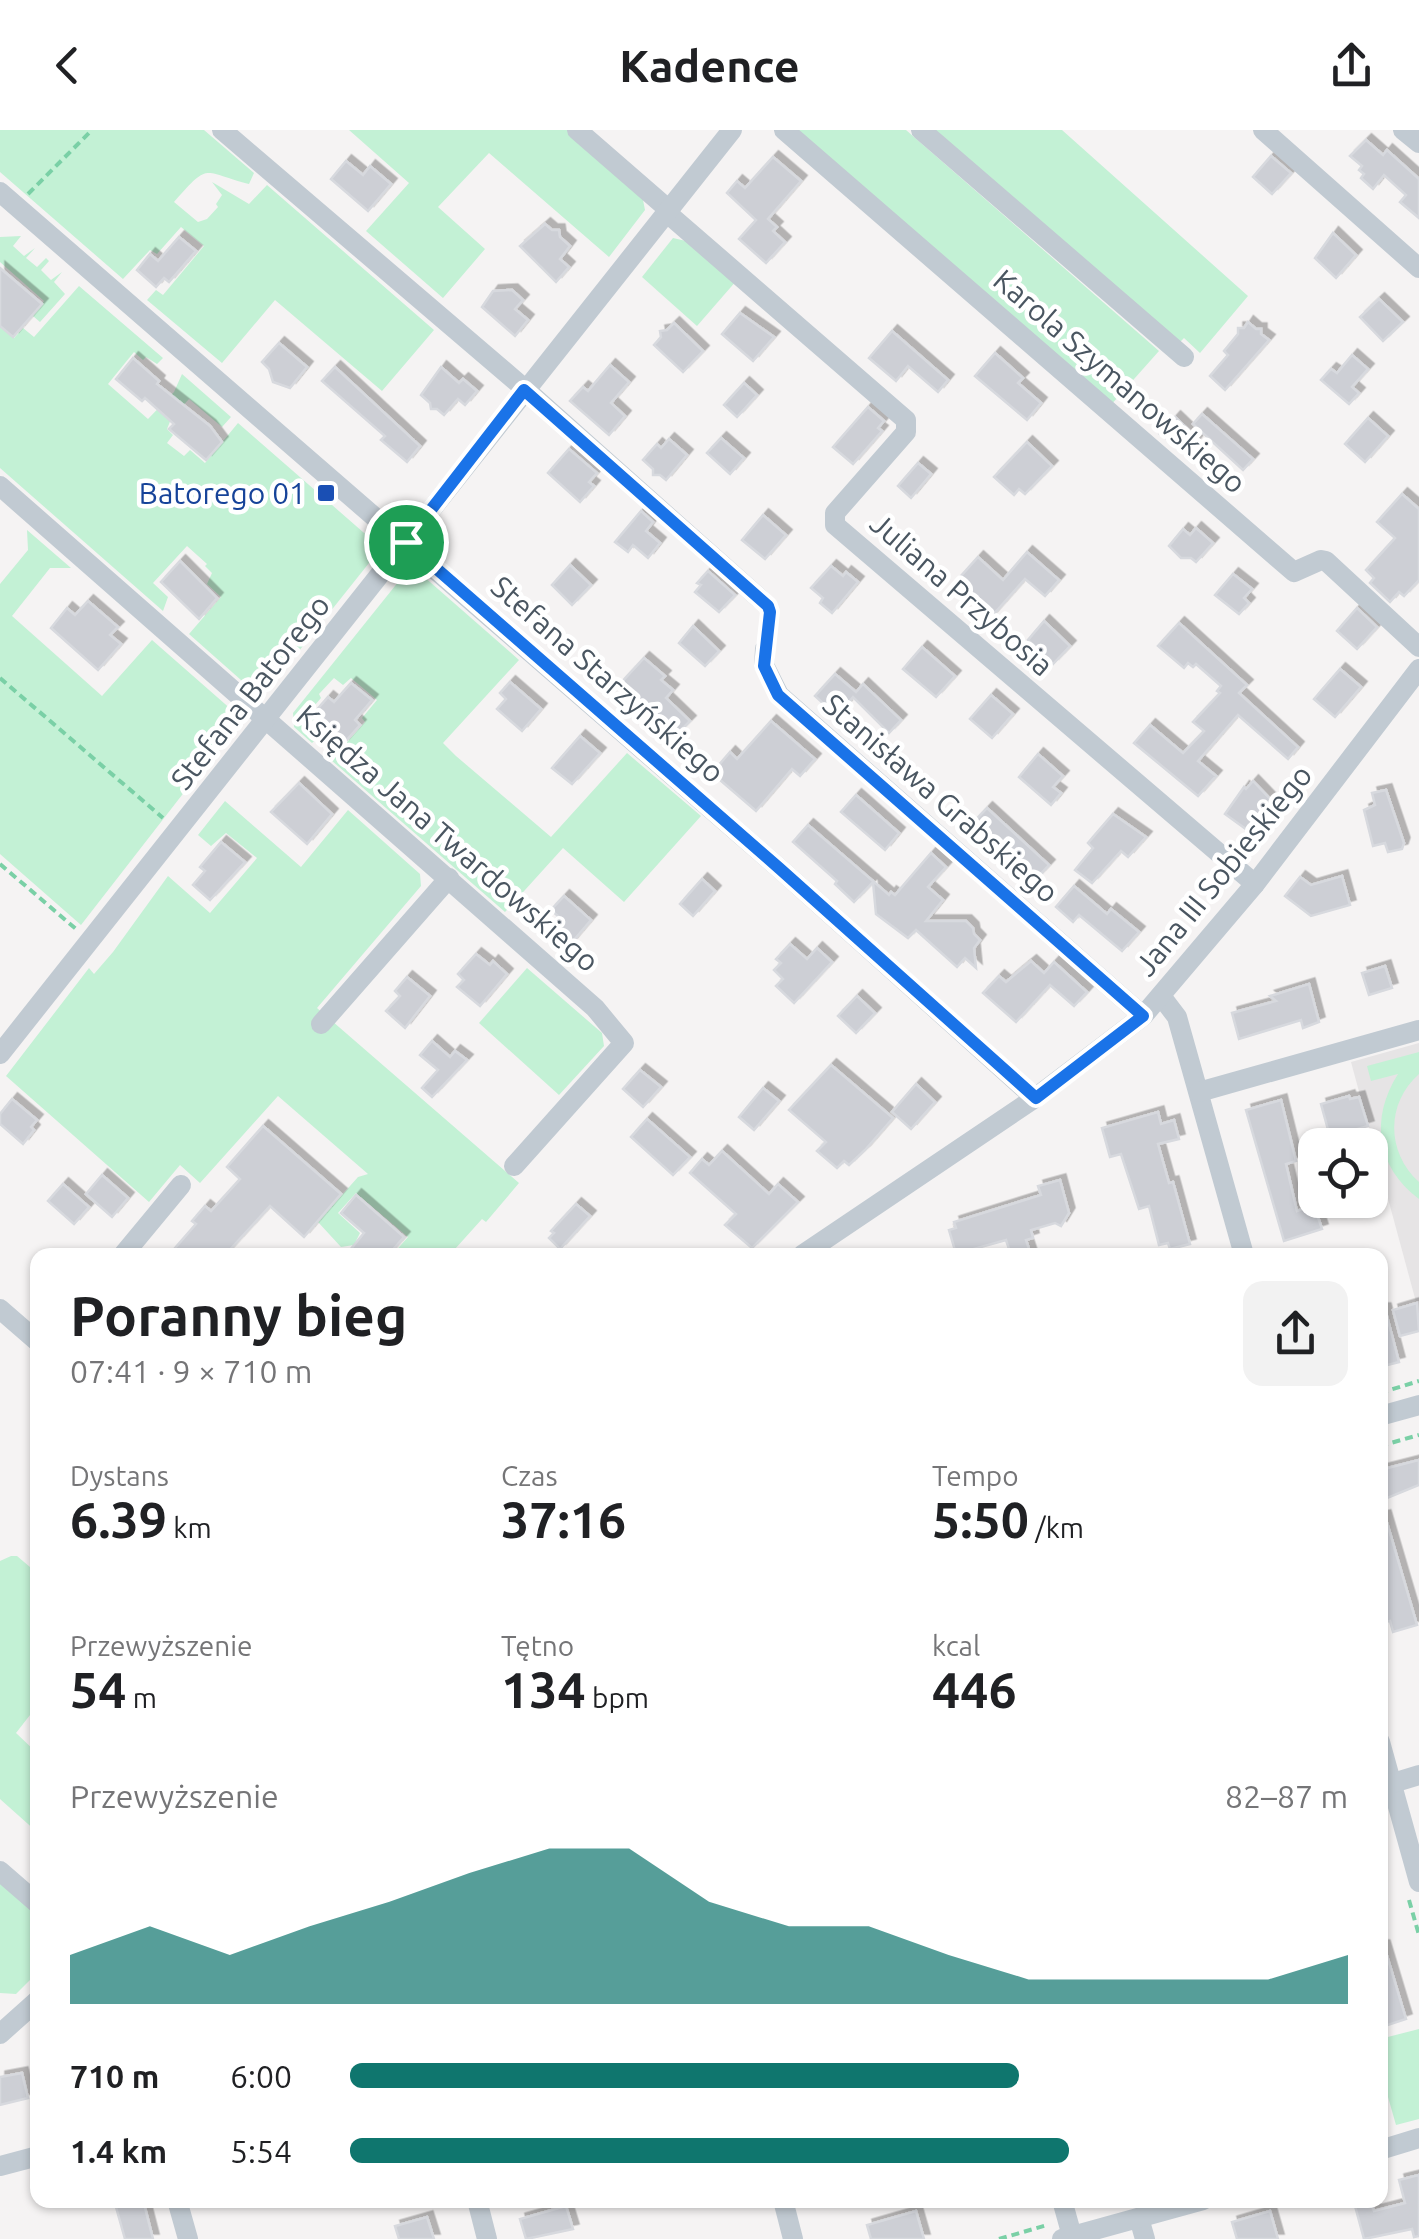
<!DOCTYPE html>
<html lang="pl">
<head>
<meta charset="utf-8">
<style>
	body { margin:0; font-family:Ubuntu,sans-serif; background:#f2f2f2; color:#202124; height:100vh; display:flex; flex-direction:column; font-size:38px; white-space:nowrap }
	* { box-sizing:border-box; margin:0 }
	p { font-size:32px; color:#757577 }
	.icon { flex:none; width:55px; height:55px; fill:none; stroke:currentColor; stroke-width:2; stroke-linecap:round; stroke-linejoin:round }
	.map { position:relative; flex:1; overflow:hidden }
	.side { position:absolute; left:30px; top:1118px; width:1358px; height:960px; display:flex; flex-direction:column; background:#fff; border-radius:20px; box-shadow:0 2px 8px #0004 }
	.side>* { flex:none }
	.controls { position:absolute; left:1298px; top:998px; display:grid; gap:20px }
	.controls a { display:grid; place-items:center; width:90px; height:90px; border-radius:20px; background:#fff; box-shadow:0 2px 8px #0004; font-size:50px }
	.pin { position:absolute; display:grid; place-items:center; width:85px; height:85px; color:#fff; margin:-42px; border:5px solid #fff; border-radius:50%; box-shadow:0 2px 10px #0007 }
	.round { display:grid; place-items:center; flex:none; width:105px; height:105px; border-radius:20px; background:#f2f2f2 }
	.headline { display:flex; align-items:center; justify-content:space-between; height:170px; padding:0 40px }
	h1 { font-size:55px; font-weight:700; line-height:75px }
	.figures { display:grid; grid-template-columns:repeat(3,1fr); gap:15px; height:170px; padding:10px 40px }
	.figures div { display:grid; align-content:center }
	.figures b { font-size:50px; font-weight:700 }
	.figures small { font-size:28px; font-weight:400 }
	.figures p { font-size:28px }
	.chart { height:280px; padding:20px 40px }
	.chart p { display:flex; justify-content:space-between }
	.chart svg { width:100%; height:180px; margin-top:10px; fill:#0f766e; opacity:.7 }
	ul { padding:0 40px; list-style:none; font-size:32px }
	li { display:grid; grid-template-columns:160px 120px 1fr; align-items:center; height:75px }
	li i { height:25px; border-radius:12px; background:#0f766e }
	header { display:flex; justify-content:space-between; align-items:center; height:130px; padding:0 40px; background:#fff; font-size:45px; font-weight:700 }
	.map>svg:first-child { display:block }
	.education { fill:#e6e4e5 }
	.green { fill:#c3f1d5 }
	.building { fill:#cdcfd5; stroke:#d7d9de; stroke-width:2.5; filter:url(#shadow) }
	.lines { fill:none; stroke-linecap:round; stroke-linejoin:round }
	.path { stroke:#7ad0a6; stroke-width:4; stroke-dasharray:8 5; stroke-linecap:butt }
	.minor { stroke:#c1cad2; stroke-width:20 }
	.route-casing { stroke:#fff; stroke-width:20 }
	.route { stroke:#1a73e8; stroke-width:12 }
	.transit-dot { fill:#1a4fb4; stroke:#fff; stroke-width:4 }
	.labels { text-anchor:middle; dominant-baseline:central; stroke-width:9; stroke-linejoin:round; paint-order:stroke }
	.street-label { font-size:30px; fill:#4a5661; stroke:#fff }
	.transit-label { font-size:30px; fill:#164399; stroke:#fff; text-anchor:end }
</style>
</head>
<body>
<header><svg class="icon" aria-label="back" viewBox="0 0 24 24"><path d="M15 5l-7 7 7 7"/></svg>Kadence<svg class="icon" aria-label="share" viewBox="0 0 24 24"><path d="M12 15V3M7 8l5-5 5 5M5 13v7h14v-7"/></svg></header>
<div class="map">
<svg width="1419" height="2109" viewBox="0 0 1419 2109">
	<defs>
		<filter id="shadow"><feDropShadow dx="5.5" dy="-5.5" stdDeviation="0" flood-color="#0004"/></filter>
	</defs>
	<rect width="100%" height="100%" fill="#f5f3f3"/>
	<path class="education" d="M1419,913v270l-68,-251z"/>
	<g class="green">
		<path d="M0,0h204l50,43 -5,11c-47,-12 -39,-23 -75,18l24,20 9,-3 11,-12 -2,-3 6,-9 -10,-13 37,22 18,-19 167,145 -52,61 -107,-91 -53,63 -75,-63 9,-10 7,5 41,-49 -23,-19 -24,27 -7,-4 -27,29 -123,-107z"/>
		<path d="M349,0h218l75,65 3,15 -36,47 -120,-104 -51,54 47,42 -42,49 -77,-67 43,-48z"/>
		<path d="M792,0h114l253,221 -49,55z"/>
		<path d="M932,0h130l186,166 -48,57 -16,-15 -5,5z"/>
		<path d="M21,106l-8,10 11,10 11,-8 -9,10 11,9 9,-9 3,3 -8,9 10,10 11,-8 -8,10 11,12 -25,28 -7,-6 11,-15 -44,-39v-25z"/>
		<path d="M673,108l13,3 51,39 -40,46 -55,-49z"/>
		<path d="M79,156l84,72 -6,6 -11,-7 -3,3 -9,-8 -26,32 40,35 26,-27 8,-18 49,43 -9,10 -33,-28 -18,20 -4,10 6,6 -6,8 17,13 6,-6 15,13 33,-40 133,116 2,19 -102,128 -21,2 -61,-54 32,-37 -14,-13 5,-11 -7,-7 2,-2 -20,-18 -34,37 15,14 -5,14 -163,-143v-142l14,12 9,-10 11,9z"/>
		<path d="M27,400l44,38h-21l-38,48 90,80 50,-56 81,71 1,17 -153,197 -81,-71v-270l28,-34z"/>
		<path d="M422,445l97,85 -76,83 13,13 95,81 76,-84 74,63 -77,86 -61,-54 -58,64 -174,-152 34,-38 -3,-4 15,-18 -26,-22 -8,7 -9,-7 -15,16 2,4 -13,15 6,6 -6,7 11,10 -7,7 -18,-16 -1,-14 110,-137z"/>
		<path d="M225,671l76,66 47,-57 72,64 1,12 -104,122 202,175 -33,39 -4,-3 -27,30 6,6h-69l16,-18 -52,-44 -18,20 22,20 -6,12 -13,2 -23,-25 40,-45 10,-3 -90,-78 -78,87 -20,-18 -31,37 -143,-126 83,-108 5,6 19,-22 55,-76 42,37 47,-55 -31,-25 -15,13 -13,-11z"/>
		<path d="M527,838l75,65 2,13 -45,49 -80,-72z"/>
		<path d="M1419,922v22c-33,29 -33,78 0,108v17c-43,-32 -49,-81 -21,-125l-27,7 -4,-15z"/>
		<path d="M11,1426h6l20,17v99l-7,9 7,6v19l-21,27 21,20v79l-37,-33v-238z"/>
		<path d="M0,1749l37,32v62l-21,21 -16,-1z"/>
		<path d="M1419,1899v90l-23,6 -16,-56v-30z"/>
	</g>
	<g class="building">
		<path d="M1366,10l17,15 4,-5 32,29v39l-19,-16 6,-7 -22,-20 -11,14 -12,-11 3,-4 -5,-4 3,-4 -12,-10z"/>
		<path d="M1271,26l20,17 -19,21 -19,-17z"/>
		<path d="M773,27l28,24 -33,38 9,8 -4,4 12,11 -19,21 -27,-24 17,-19 -29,-27 10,-12 8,7z"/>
		<path d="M346,31l17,14 7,-9 21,18 -23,27 -37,-32z"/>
		<path d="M545,94l7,6h7l1,7 10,9 -10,13 9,8 -13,15 -36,-36z"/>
		<path d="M1333,103l23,22 -20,23 -21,-20z"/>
		<path d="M179,107l17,14 -27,31 -5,-4 -8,9 -19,-17 13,-16 8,7z"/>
		<path d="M0,138l42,36 -29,33 -13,-11z"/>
		<path d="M512,160l11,10 -8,9 13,11 -13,16 -33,-29 11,-16z"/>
		<path d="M1379,169l24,23 -20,19 -23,-24z"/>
		<path d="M740,183l34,24 -21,24 -31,-27z"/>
		<path d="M1248,192l8,7h5v5l8,6 -44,50 -15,-14 18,-21 -4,-4 14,-17v-6h6z"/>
		<path d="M674,193l29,28 -20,21 -29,-27 7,-8 -1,-6 7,-1z"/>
		<path d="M892,201l56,49 -10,12 -30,-26 -12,15 -27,-23z"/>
		<path d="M279,213l28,24 -17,21 -17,-6 -4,-13 -7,-7z"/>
		<path d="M995,223l28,25 -5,5 23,20 -14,17 -52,-44z"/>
		<path d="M1352,225l16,14 -16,18 7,6 -10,11 -28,-24 10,-11 6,4z"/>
		<path d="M133,228l26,23 -2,3 53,42 12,16 -16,18 -37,-31 5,-5 -29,-26 -3,3 -26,-22z"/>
		<path d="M610,235l19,17 -18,21 14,13 -16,19 -39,-34 13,-14 5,4z"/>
		<path d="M335,237l85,79 -13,16 -26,-22 4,-4 -63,-55z"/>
		<path d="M441,237l18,16 4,-4 14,12 -12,14 -7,-6 -14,16 -7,-6h-6l-1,-6 -9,-8z"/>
		<path d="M744,253l13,12 -20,22 -13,-12z"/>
		<path d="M868,277l16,14 -6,7 4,3 -29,33 -20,-17z"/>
		<path d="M1202,284l51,45 -10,11 -50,-46z"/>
		<path d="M1175,287l23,22 -11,14 -27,-19z"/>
		<path d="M1368,288l20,18 -23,26 -20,-18z"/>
		<path d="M721,308l23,20 -14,16 -23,-21z"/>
		<path d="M669,309l18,16 -21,25 -6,-5h-7v-6l-10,-9 14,-16 4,4z"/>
		<path d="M1027,312l25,24 -27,28 -6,-5 -5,6 -20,-18z"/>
		<path d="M569,319l28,24 -8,9 5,4 -14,16 -32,-29z"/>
		<path d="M918,333l13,11 -20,24 -13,-12z"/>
		<path d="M1402,364l17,15v71l-15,16 -5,-4 -9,10 -20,-19 4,-5 -8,-8 29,-32 -18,-16z"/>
		<path d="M641,381l12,11 -7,9 14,12 -12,15 -15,-13 -5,7 -13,-10z"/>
		<path d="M763,385l23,20 -21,24 -23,-19z"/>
		<path d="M1196,398l17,15 -17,19 -5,-4h-10l-12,-12 14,-17 7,6z"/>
		<path d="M1027,422l32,28 -14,16 -20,-17 -34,38 -39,-31 26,-29 25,23z"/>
		<path d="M180,431l37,37 -18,21 -38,-37z"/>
		<path d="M570,435l21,20 -19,20 -20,-20z"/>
		<path d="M831,436l12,10 3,-4 12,10 -26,31 -12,-10 3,-5 -12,-10z"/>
		<path d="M708,441l27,24 -16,17 -24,-20 6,-7 -4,-2z"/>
		<path d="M1233,444l19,15 -8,9 5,5 -10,11 -24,-19z"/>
		<path d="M88,471l30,26 -8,8 11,9 -23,26 -47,-42 16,-20 8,7z"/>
		<path d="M1357,478l20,19 -20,22 -20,-18z"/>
		<path d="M1044,491l26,25 -17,18 -25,-24z"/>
		<path d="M1179,493l68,62 -8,8 59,54 -10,12 -50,-44 -40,46 18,15 -18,20 -64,-53 16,-18 33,28 21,-22 -11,-9 27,-29 -3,-2 4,-5 -25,-22 -3,3 -5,-4 -4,5 -26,-22z"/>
		<path d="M693,496l26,25 -14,15 -26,-23z"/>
		<path d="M922,517l33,29 -19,21 -33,-28z"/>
		<path d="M644,528l21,18 -4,4 12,10 -7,8 24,23 -14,14 -56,-51z"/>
		<path d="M1340,539l21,18 -26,30 -21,-18z"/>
		<path d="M835,544l21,18 7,-8 38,36 -12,13 -36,-36 -16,19 -22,-20z"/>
		<path d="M510,552l31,27 -19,22 -25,-22 9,-10 -6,-6z"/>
		<path d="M351,553l21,17 -17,20 5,5 -17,19 -25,-23 2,-3 -6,-5 14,-16 6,5z"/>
		<path d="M991,565l22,19 -21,24 -22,-19z"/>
		<path d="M771,591l44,38 -15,17 -8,-7 -36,42 -44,-38 18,-21 7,7z"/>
		<path d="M580,606l20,17 -28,31 -20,-16z"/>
		<path d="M1038,624l25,22 -10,11 8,6 -10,12 -32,-28z"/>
		<path d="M1253,651l22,23 -25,28 -25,-18 19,-27 2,2z"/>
		<path d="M299,653l33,31 -25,30 -36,-32z"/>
		<path d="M1386,660l18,53 -2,6 -14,3 -3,-9 -12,3 -9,-36 11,-5 -3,-12z"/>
		<path d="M856,665l43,38 -14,17 -44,-38z"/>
		<path d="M987,678l62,57 -15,16 -61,-58z"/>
		<path d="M1113,684l33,23 -18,20 -7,-6 -29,32 -17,-13 18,-22 -5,-5z"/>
		<path d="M808,695l81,70 2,-3 4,3 36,-42 15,14 -18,20 15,13 -17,21h40l7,7 1,6 6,6 -6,8 2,20 -11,-10 -8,9 -41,-37 -8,8 -32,-24 -3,-32 -19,20 -19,-18 2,-3 -44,-39z"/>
		<path d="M221,712l24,20 -35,38 -17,-15 12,-14 -5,-4z"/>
		<path d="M1342,746l8,29 -39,11 -26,-20 15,-19 11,8z"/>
		<path d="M702,749l13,12 -22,25 -13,-12z"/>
		<path d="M1074,756l33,28 4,-5 28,23 -17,19 -43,-36 -6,7 -17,-15z"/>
		<path d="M564,766l27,24 -24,28 -20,-18 11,-14 -7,-6z"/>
		<path d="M790,814l17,15 10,-11 15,14 -38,41 -18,-17 7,-7 -9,-9 7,-7 -5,-4z"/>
		<path d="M476,824l14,11 3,-4 14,13 -27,32 -23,-19 7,-7 -6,-6z"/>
		<path d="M1031,831l13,12 10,-11 33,30 -13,14 -24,-21 -34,37 -33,-29 16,-17 7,6z"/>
		<path d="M1385,836l7,22 -23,7 -7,-22z"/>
		<path d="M407,847l23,19 -25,32 -19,-17 14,-15 -5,-5z"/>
		<path d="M1309,854l10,38 -16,6 -2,-8 -62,19 -7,-26 44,-12 -6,-5z"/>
		<path d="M857,866l18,17 -19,20 -18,-17z"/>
		<path d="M432,911l18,16 5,-6 12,9 -35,37 -10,-9 16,-18 -18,-15z"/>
		<path d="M831,935l62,53 -28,32 -16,15 -5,-4 -7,7 -20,-17 9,-9 -37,-32z"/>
		<path d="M640,940l21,17 -18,20 -20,-18z"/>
		<path d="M916,954l19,18 -24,27 -19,-17z"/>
		<path d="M763,958l16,13 -25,29 -15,-13z"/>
		<path d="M1349,966l1,3 9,-2 9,29 -38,11 -9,-33z"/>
		<path d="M12,969l25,21 -6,7 3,3 -11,14 -23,-20v-10z"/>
		<path d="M1281,970l15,61 -10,3 11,47 17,-6 8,24 -38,12 -38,-131z"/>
		<path d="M1158,982l3,12 13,-4 5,19 -21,5 11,39 4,-1 17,62 -20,5 -2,-6 -9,2 -10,-39 -10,3 -18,-55 -11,3 -8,-29z"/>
		<path d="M647,989l43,38 -17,18 -42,-38z"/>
		<path d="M263,996l78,68 -37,43 -34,-31 -45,49h-56l27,-31 -4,-3 13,-15 6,5 29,-32 -13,-12z"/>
		<path d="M722,1021l47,43 9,-10 20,18 -46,46 -27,-23 11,-11 -46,-41 12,-14 7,6z"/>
		<path d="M102,1045l26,23 -16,19 -26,-23z"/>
		<path d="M1060,1050l9,33 -8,13 -6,-3 -24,7 2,8 -7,2 5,15h-20l-5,-15 -50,14 -7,-24 7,-2 -2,-6 87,-27 -3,-9z"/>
		<path d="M63,1054l26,23 -15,17 -26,-23z"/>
		<path d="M356,1065l48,42 -16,18h-42l18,-22 -23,-20z"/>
		<path d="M576,1074l14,12 -30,33 -11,-11 5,-5 -3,-2z"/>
		<path d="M1417,1173l2,28 -19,5 -7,-26z"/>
		<path d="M1380,1179h5l14,53 -19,5z"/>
		<path d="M1419,1330v25l-39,16v-31z"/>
		<path d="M1385,1386l32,109 -24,7 -3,-11 -5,1 -5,-17 5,-2 -5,-20v-66z"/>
		<path d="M1380,1816h4l22,73 -21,7 -5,-16z"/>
		<path d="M22,1943l6,25 -28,7v-28z"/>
		<path d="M1419,2045v61l-5,1 -2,-8 -48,10 -9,-33 16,-4 3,9 31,-8 -6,-23z"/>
		<path d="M114,2070h29l10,39h-28z"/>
		<path d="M566,2076l7,23 -47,10 -6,-20z"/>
		<path d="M916,2081l8,28h-53l-4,-14z"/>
		<path d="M1270,2081l8,28h-41l-5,-17z"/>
		<path d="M427,2087l7,22h-35l-4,-13z"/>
	</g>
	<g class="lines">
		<g class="path">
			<path d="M28,64l64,-64"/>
			<path d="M0,548l163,140"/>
			<path d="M0,734l76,65"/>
			<path d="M1380,1263l39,-12"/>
			<path d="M1380,1316l39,-11"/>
			<path d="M1380,1571l6,21"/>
			<path d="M1409,1770l10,35"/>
			<path d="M1222,2074l16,-4"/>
			<path d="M999,2109l48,-14"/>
		</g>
		<g class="minor">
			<path d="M222,0l303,259 234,209"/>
			<path d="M577,0l91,79"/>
			<path d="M784,0l510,442 27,-12 5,1 93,86"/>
			<path d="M921,0l263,227"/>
			<path d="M1263,0l156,138"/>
			<path d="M1403,0l16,13"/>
			<path d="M0,62l779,676 256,230"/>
			<path d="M666,82l240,208v12l-71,81v12l420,359"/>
			<path d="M0,356l595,522 29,35 -110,123"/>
			<path d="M765,519l-1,16 15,30 364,321"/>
			<path d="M1161,866l16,21 67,238"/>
			<path d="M321,894l128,-146"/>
			<path d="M0,924l732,-924"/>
			<path d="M1199,962l220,-62"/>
			<path d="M123,1125l58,-70"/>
			<path d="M802,1125l233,-157 108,-82 112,-132 164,-215"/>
			<path d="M0,1179l38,33"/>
			<path d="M1380,1286l39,-11"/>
			<path d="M1380,1612l39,140"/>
			<path d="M1383,1656l36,-11"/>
			<path d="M0,1741l38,33"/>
			<path d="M0,1904l38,-34"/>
			<path d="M1380,2020l39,-12"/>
			<path d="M0,2036l38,-10"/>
			<path d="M177,2070l11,39"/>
			<path d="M477,2070l10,39"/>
			<path d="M783,2070l10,39"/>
			<path d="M1062,2070l10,36"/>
			<path d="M1139,2088l6,21"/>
			<path d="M1062,2109l141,-39"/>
		</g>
	</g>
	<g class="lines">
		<defs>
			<path id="route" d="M524,260l244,216 2,6 -6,54 14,29 365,321 -107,82 -257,-230 -373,-326z"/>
		</defs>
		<use href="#route" class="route-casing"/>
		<use href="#route" class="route"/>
	</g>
	<rect class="transit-dot" x="316" y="353" width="20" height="20" rx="5"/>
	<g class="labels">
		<g class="street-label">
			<text transform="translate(1120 251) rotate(41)">Karola Szymanowskiego</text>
			<text transform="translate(962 464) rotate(41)">Juliana Przybosia</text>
			<text transform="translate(608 549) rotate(41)">Stefana Starzyńskiego</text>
			<text transform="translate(250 562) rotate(-52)">Stefana Batorego</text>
			<text transform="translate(941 668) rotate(41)">Stanisława Grabskiego</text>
			<text transform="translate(448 708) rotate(41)">Księdza Jana Twardowskiego</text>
			<text transform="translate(1223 740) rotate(-51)">Jana III Sobieskiego</text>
		</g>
		<g class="transit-label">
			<text x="306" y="363">Batorego 01</text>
		</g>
	</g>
</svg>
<div class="controls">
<a><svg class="icon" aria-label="locate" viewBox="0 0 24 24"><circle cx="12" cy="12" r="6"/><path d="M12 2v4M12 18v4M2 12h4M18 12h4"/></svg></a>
</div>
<div class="pin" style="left:406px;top:412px;background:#1e9e55"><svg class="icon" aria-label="arrive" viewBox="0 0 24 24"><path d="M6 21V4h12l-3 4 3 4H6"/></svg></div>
<section class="side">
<div class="headline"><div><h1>Poranny bieg</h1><p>07:41 · 9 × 710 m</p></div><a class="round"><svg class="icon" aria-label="share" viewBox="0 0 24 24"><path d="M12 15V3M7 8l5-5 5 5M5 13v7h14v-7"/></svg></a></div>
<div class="figures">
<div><p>Dystans</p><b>6.39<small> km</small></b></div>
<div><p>Czas</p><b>37:16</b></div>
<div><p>Tempo</p><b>5:50<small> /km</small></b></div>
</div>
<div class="figures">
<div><p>Przewyższenie</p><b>54<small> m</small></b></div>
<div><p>Tętno</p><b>134<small> bpm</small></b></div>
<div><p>kcal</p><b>446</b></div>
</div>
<div class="chart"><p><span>Przewyższenie</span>82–87 m</p>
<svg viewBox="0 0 160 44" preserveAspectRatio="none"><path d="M0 44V32L10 25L20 32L30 25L40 19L50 12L60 6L70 6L80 19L90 25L100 25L110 32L120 38L130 38L140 38L150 38L160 32V44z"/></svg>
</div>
<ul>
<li><b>710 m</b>6:00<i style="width:67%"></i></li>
<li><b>1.4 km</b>5:54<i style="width:72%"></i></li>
</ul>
</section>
</div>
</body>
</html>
